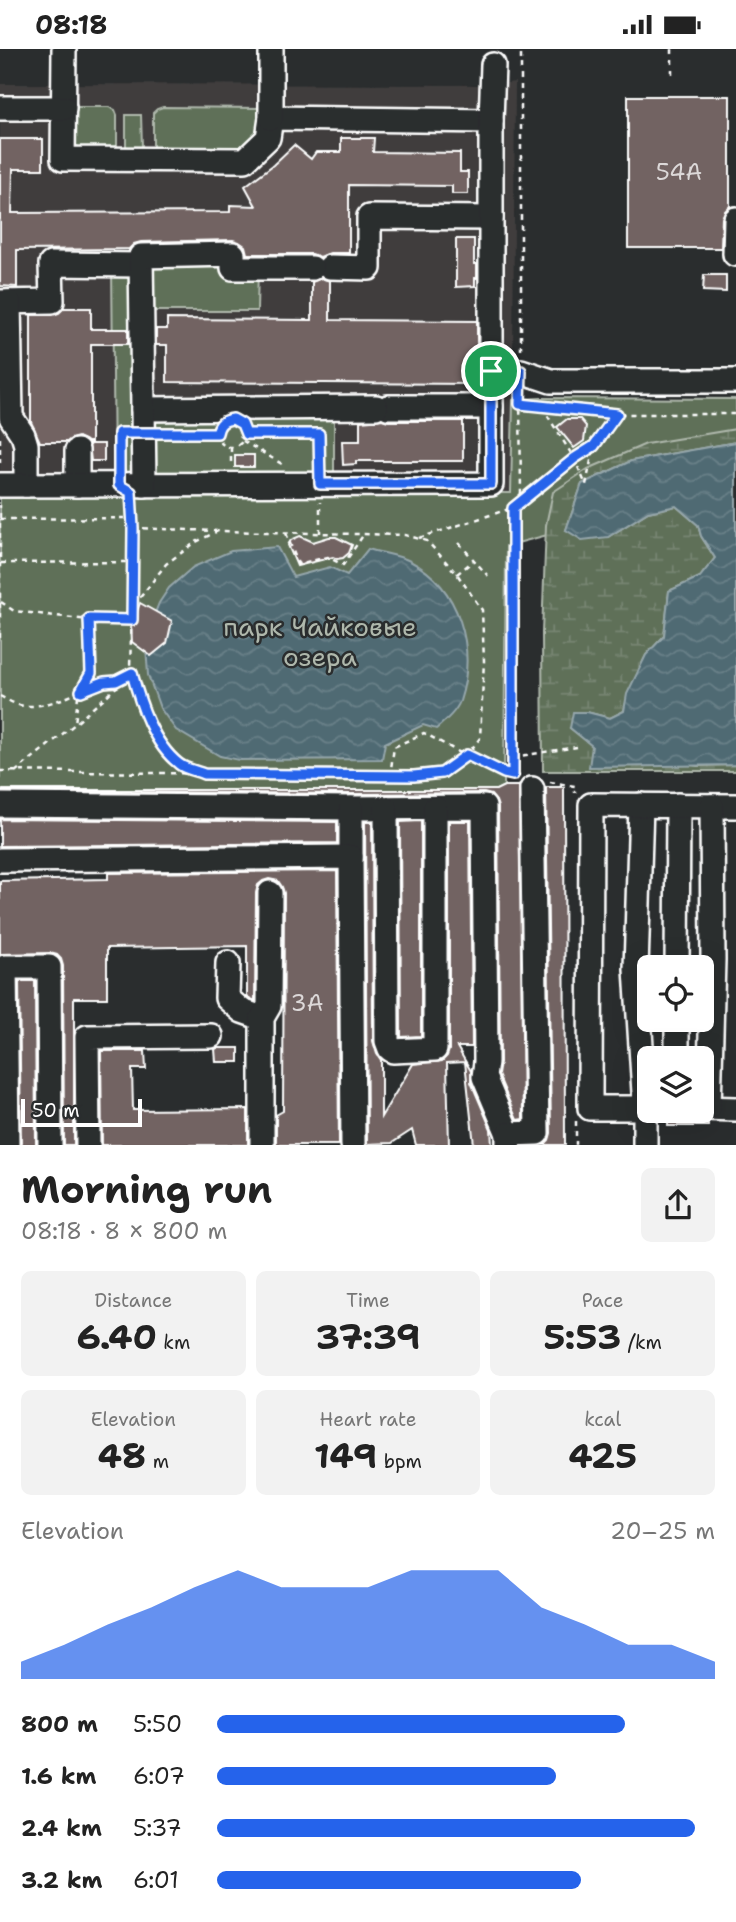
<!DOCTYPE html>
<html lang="en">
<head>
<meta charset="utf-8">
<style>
	body { margin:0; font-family:"Shantell Sans",sans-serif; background:#f2f2f2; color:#222; height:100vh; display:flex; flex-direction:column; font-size:26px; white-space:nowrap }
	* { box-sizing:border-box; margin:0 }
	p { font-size:23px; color:#767676 }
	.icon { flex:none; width:38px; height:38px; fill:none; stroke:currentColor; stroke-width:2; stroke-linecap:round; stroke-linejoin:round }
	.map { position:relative; height:1096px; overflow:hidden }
	.details { display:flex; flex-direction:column; background:#fff; flex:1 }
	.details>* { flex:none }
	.controls { position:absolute; left:637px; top:906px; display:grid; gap:14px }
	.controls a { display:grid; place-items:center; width:77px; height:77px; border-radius:10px; background:#fff; box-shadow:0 7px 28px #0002; font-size:35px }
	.scale { position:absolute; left:21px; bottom:18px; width:121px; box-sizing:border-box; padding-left:7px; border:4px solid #fff; border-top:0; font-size:19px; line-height:24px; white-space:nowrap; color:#fff; -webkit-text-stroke:5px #2a2d2e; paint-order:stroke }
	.pin { position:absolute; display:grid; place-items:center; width:60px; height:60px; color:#fff; margin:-30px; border:4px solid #fff; border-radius:50%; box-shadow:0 2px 7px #0007 }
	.round { display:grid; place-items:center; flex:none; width:74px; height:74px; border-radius:10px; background:#f2f2f2 }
	.head { display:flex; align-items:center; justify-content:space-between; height:119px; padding:0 21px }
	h1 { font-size:38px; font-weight:700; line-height:52px }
	.figures { display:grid; grid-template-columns:repeat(3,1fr); gap:10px; height:119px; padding:7px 21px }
	.figures div { display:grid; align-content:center; border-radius:10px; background:#f2f2f2; text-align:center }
	.figures b { font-size:35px; font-weight:700 }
	.figures small { font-size:19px; font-weight:400 }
	.figures p { font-size:19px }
	.chart { height:196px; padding:14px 21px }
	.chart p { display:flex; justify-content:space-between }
	.chart svg { width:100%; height:126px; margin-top:7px; fill:#2563eb; opacity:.7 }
	ul { padding:0 21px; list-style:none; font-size:23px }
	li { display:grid; grid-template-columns:112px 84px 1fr; align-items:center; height:52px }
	li i { height:18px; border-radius:9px; background:#2563eb }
	.status { display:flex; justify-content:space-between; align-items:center; height:49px; padding:0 35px; background:#fff; direction:ltr }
	.status svg { height:19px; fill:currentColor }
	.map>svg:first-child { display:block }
	.built { fill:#403e3e }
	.green { fill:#5f7059; stroke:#afb8ac; stroke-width:2 }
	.wetland { fill:url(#wetland-marsh); stroke:#afb8ac; stroke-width:2 }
	.water { fill:url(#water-waves); stroke:#95a6ab; stroke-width:2 }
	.building { fill:#726462; stroke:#fff; stroke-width:2 }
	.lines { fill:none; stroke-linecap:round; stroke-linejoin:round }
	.minor-casing { stroke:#fff; stroke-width:28 }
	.path { stroke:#fff; stroke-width:2.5; stroke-dasharray:5 5; stroke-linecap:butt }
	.minor { stroke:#2a2d2e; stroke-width:23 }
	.route-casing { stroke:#fff; stroke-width:14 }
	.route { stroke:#2563eb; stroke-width:9 }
	.labels { text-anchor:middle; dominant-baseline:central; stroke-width:5; stroke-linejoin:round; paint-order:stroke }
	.number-label { font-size:23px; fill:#dcd8d8 }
	.park-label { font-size:26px; fill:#afb8ac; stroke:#2a2d2e }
</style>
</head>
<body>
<div class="status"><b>08:18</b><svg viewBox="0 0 49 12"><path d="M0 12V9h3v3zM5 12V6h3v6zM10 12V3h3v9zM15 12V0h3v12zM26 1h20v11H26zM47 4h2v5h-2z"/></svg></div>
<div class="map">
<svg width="736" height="1096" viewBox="0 0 736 1096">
	<defs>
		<pattern id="wetland-marsh" width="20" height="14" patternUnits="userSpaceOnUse" patternTransform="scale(1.75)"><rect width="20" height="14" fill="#5f7059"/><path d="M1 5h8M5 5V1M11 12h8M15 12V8" fill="none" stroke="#778572"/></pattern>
		<pattern id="water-waves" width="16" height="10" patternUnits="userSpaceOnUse" patternTransform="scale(1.75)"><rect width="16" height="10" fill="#4f6a73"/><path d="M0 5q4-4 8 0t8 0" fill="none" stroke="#698088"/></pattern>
	</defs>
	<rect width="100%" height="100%" fill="#2a2d2e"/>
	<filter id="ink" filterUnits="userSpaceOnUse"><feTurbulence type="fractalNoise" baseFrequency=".0143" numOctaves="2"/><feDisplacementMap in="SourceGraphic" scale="14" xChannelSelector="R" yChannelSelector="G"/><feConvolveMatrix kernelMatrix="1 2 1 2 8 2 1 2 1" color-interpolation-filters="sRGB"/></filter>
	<g filter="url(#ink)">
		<path class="built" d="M515,33l-3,411 -192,-1 -320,2v-410l492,1z"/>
		<g class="green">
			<path d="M70,58h39l6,3 2,5v33l-38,-1 -5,-2z"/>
			<path d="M163,58l99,1v20l-19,20 -90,-1v-34l4,-4z"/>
			<path d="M126,66h15l1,32h-16z"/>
			<path d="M112,216h146l-1,46h-106v88l183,1v79h-220z"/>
			<path d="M541,349l195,1v43l-21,2 -149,86 -60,16 -2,240 -8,4h-496v-296l320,-2 191,1 2,-93z"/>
		</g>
		<path class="wetland" d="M736,380v13l-105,19 -49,23 -16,46 42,7 40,-25 28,-6 22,19 3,11 14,22 -15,19 -31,14 -5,45 -18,19 -18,39 -4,17 -14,7 -23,-6 -17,16 22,17 105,21 39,-1v6h-193l-1,-138 4,-108 7,-33 35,-23 58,-25z"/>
		<g class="water">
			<path d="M736,393v323l-147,2 3,-21 -22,-18 3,-16h14l23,6 14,-7 3,-17 19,-39 18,-19 5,-45 31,-14 15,-19 -14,-22 -3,-11 -22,-19 -28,6 -40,25 -26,3 -16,-10 16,-46 49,-23z"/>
			<path d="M277,498l16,30 37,-10 17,8 21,-26c13,4 30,6 42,12 50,26 67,88 50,140 -4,11 -15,20 -24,28l-13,-4 -38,18 -3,16 -143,1 -19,-4 -44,-26 -16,-22 -12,-33 -2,-29 3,-18 10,-25 10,-15 24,-21 38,-16z"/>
		</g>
		<g class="building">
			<path d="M628,47h102v110l-5,5 -3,7 -1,30h-93z"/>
			<path d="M341,89h33l-1,14 87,1v19h8v22h-16v-8l-103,-1v68h-19l-10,4 -8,-3h-65l-2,-8 -6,-4 -6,-2 -92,2 -7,2 -5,5 -112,1v37l-17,-1v-147h43v30h-30l-1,44 218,-1v-7l26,1 -11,-20 28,-21 21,-20 17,14 5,-7h25z"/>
			<path d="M456,190h18v25h3v14h-2v8l-19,1z"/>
			<path d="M704,226h22v17l-23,-1z"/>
			<path d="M321,229l9,3v39l147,1v63l-310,-2v-37h-11v-16h11v-10l145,1v-38z"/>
			<path d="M64,259h27v21h37v15h-37v98h-4l-9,-5 -7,2 -4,3h-27l-9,-20v-107h22l6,-2z"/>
			<path d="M382,370l6,2h75v40h-107v3l-13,1 -1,-24h18v-20z"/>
			<path d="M567,370h13l6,7 -2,15 -10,7 -17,-21z"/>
			<path d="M89,395h15v17h-13z"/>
			<rect x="235" y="406" width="19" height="12"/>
			<path d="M300,487l13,6 16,-5h7l16,8 -3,8 -6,5 -6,1 -4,-2 -36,9 -9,-21 3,-5z"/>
			<path d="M140,554l32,18 -5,22 -16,13 -19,-14 -1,-16z"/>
			<path d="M504,737h15l4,333 -6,1 -19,-45 2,-13 -2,-255 -2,-6 -5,-6 -7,-2 -133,1 -351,-3v-1h496z"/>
			<path d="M546,738h18l1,358h-21l5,-5 2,-7z"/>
			<path d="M0,770l337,3v21l-337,3z"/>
			<path d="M421,772v215l-20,1 -1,-215z"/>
			<path d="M449,772h21l2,226h-15l14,24v11l20,47 1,16h-18l-9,-83 -18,1 2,82h-33l-4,-15 -20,13 -25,1 -2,-322h7l1,219 4,13 4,6v57l32,-53 29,-3 5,-5 2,-6z"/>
			<path d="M337,822l2,274h-63v-30l7,-4 1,-218 -2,-6 -4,-6 -9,-2 -6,2 -5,4 -2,8 -1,108 -8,-4v-51l-140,2v50h-33v147h-10l-1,-179 -2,-7 -4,-4 -7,-2 -50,1v-73l108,-2v-6z"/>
			<path d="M19,932h16l1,164h-15z"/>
			<path d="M218,999h21v14h-23l-1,-13z"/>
			<path d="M101,1002h44l1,18h-14l1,41 115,-1v36h-146z"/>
			<path d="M668,1064h21l6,7 13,2v4h-40z"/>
		</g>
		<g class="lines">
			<defs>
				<g id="minor">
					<path d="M64,0l-1,110 182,1 23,-22 3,-20 220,3"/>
					<path d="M271,0v69"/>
					<path d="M0,59h64"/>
					<path d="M735,205l1,-35"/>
					<path d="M330,218l39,1v-51l122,1"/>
					<path d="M0,253l52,-1 -1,-37 90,1"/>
					<path d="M9,253l2,115 12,18 3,10v40"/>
					<path d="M491,322h30l30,10h185"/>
					<path d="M388,358h103"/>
					<path d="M143,360l233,-2"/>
					<path d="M77,402v34"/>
					<path d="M0,436l491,-1v-363l2,-56"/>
					<path d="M144,436l-3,-229 92,-2v14h79"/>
					<path d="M0,756l351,3 133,-1 2,255 -2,15 24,57v11"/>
					<path d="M641,756l-5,164 9,139v37"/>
					<path d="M351,759v49"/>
					<path d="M386,759l1,233 3,8 3,2 42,-2v-241"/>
					<path d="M0,811l351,-3 2,288"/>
					<path d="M228,914l-1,35 15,13 20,7"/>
					<path d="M677,919l1,-163"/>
					<path d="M677,1010v-39"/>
					<path d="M649,1059h-59l1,-303 145,1"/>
					<path d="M702,1059l34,1"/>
					<path d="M709,1059l4,-148 -1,-154"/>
					<path d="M508,1085l29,-1 -5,-344"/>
					<path d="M7,1096l-2,-178h44l1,178"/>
					<path d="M88,1096l-1,-108 124,-1"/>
					<path d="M262,1096v-127l7,-12 1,-113"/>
				</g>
			</defs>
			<use href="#minor" class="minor-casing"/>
			<g class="path">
				<path d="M672,0v29"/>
				<path d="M521,301v-301"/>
				<path d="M520,355l97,10h119"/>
				<path d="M542,358l32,51 12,27 8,-39"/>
				<circle cx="231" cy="384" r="14"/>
				<path d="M318,379l1,36"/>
				<path d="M161,384h56"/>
				<path d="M245,385h74"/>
				<path d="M0,389v29"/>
				<path d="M243,392l39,23"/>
				<path d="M231,398v18"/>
				<path d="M119,416v-32h4"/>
				<path d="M131,454l2,25 -1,77"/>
				<path d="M518,455l56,-46 20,-12 23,-32"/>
				<path d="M0,470l132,-1"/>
				<path d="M133,479l84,3"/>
				<path d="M286,484l12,31 30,-7 15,8 21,-31"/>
				<path d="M320,484v-31"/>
				<path d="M419,489l93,-30"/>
				<path d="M459,494l29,33"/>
				<path d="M1,514l132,-1"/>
				<path d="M457,525l16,-13"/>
				<path d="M1,553l13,9 75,9 2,53 -13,23 -3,28"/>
				<path d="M89,571h42"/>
				<path d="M0,589v-133"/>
				<path d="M0,647c8,4 16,10 26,10 25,1 51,-14 74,-22 11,-4 14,-1 26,-8"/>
				<path d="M513,708l64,-10"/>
				<path d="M0,722l390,5 52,-3 25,-18 13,-17 4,-77 -2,-51 -25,-36 -30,-33 -22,-6 -187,-4 -22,11 -30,22 -34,44 -2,59 11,38 21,41 18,20 24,8"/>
				<path d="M15,723l60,-48 57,-51"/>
				<path d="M390,727l4,-29 30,-14c28,15 58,34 89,42"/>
				<path d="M520,727l-7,-1v-267l8,-11 -1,-105"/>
				<path d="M550,733l25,4v7"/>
				<path d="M576,1072v24"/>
			</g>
			<use href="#minor" class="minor"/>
		</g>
	</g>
	<g class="lines" filter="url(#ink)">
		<defs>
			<path id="route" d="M491,322h30l-1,33 97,10 -23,32 -19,12 -62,50v267l-9,-2 -37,-18 -25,18 -28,3 -210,-2c-7,-3 -19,-5 -25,-10 -26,-20 -39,-61 -47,-91l-16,8 -12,1 -23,9 10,-18 -2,-54 43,1 1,-92 -2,-36 -12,-7v-52h98c2,-9 6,-13 16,-14l9,5 4,10h73l1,50h171z"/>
		</defs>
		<use href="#route" class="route-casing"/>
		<use href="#route" class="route"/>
	</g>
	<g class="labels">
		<g class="number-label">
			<text x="679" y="123">54А</text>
			<text x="307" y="954">3А</text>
		</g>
		<g class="park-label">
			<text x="320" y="577">парк Чайковые<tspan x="320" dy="30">озера</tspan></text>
		</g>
	</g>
</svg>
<div class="controls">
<a><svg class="icon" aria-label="locate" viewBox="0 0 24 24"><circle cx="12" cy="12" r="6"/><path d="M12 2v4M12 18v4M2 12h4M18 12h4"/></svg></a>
<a><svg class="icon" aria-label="layers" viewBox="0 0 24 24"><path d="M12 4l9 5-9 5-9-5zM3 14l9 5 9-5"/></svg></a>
</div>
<div class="scale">50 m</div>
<div class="pin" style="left:491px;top:322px;background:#1e9e55"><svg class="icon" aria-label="arrive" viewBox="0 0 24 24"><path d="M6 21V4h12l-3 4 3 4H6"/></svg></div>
</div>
<section class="details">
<div class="head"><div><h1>Morning run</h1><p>08:18 · 8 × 800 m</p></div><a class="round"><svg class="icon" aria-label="share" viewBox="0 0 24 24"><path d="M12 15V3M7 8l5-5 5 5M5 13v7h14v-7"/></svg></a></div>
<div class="figures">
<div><p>Distance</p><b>6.40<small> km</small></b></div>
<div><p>Time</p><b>37:39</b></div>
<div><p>Pace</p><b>5:53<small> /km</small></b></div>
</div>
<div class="figures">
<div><p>Elevation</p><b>48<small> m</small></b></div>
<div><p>Heart rate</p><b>149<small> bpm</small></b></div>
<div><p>kcal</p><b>425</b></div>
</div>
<div class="chart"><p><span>Elevation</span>20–25 m</p>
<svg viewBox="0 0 160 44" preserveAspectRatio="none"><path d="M0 44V38L10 32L20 25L30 19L40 12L50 6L60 12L70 12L80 12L90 6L100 6L110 6L120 19L130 25L140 32L150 32L160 38V44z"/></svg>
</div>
<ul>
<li><b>800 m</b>5:50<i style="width:82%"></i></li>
<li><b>1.6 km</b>6:07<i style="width:68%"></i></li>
<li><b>2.4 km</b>5:37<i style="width:96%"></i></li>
<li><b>3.2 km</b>6:01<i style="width:73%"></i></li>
</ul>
</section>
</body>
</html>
